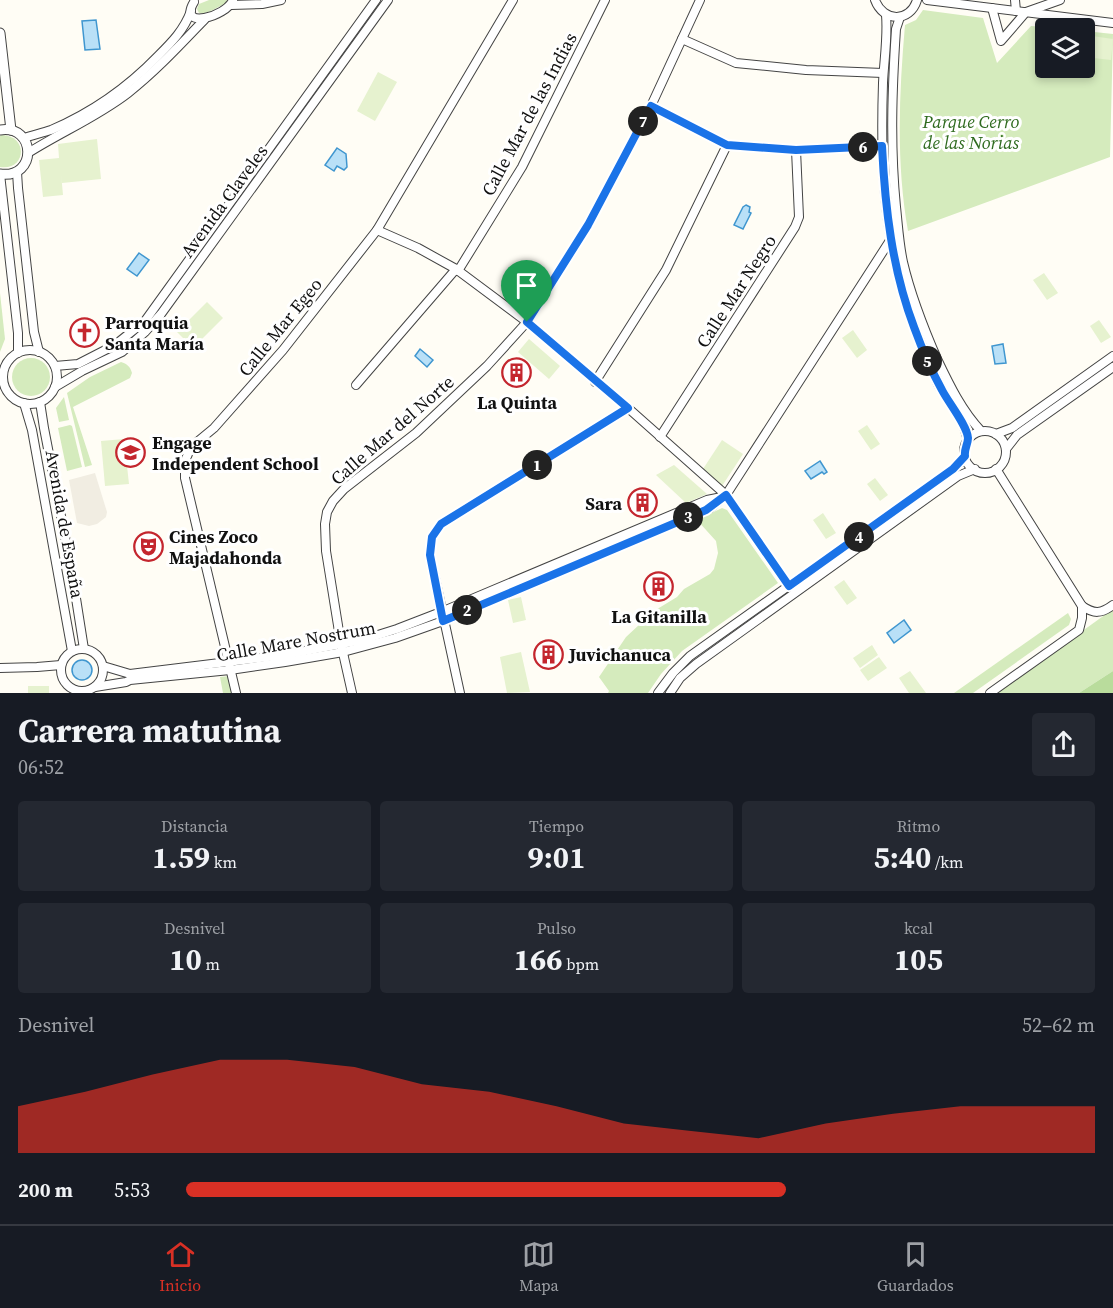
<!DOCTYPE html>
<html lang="es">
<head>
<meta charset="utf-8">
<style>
	body { margin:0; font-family:"Source Serif 4",serif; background:#242831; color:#f1f3f6; height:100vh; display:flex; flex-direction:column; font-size:22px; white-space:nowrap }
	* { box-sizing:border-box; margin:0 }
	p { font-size:20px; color:#9ea1a6 }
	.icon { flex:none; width:33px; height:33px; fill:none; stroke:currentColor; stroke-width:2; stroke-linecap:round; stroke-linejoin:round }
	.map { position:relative; height:693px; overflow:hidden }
	.sheet { display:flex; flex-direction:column; background:#171b24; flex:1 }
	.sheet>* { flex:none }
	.tools { position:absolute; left:1035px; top:18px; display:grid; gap:12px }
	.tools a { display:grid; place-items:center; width:60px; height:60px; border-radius:6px; background:#171b24; box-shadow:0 3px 9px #0003; font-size:30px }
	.pin { position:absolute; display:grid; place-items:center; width:51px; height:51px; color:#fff; margin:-62px -26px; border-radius:50% 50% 50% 0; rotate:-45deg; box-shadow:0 0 6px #0007 }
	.pin .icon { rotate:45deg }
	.km { position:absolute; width:30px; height:30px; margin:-15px; border-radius:50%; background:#222; color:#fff; font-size:16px; line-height:30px; text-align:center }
	.round { display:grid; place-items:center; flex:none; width:63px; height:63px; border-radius:6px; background:#242831 }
	.head { display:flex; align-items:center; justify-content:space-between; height:102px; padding:0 18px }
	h1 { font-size:33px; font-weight:700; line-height:45px }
	.figures { display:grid; grid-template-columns:repeat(3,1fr); gap:9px; height:102px; padding:6px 18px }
	.figures div { display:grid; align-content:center; border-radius:6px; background:#242831; text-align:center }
	.figures b { font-size:30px; font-weight:700 }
	.figures small { font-size:16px; font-weight:400 }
	.figures p { font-size:16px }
	.chart { height:168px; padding:12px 18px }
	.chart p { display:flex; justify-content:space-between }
	.chart svg { width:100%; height:108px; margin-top:6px; fill:#d93025; opacity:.7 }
	ul { padding:0 18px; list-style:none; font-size:20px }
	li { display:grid; grid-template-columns:96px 72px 1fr; align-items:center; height:45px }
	li i { height:15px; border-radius:8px; background:#d93025 }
	.tab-bar { display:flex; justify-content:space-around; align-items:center; height:84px; border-top:2px solid #363941; background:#171b24; font-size:16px; color:#9ea1a6 }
	.tab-bar a { display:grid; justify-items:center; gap:3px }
	.tab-bar .active { color:#d93025 }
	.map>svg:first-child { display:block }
	.green { fill:#d5ebbd }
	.forest { fill:#b9dc9c }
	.pitch { fill:#e6f2cf }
	.plaza { fill:#f1ede2 }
	.water { fill:#b9e0f7; stroke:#3f96cf; stroke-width:1.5 }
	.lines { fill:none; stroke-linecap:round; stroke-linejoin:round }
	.minor-casing { stroke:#444; stroke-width:10 }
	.tertiary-casing { stroke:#444; stroke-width:11 }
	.minor { stroke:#fff; stroke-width:8 }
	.tertiary { stroke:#fff; stroke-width:9 }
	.route-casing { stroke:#fff; stroke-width:12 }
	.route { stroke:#1a73e8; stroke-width:8 }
	.labels { text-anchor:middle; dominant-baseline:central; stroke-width:6; stroke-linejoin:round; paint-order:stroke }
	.street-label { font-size:18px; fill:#111; stroke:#fff }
	.park-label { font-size:18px; font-style:italic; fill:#2f6b1f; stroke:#fff }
	.poi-label { font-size:18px; font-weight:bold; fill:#111; stroke:#fff; text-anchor:start }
</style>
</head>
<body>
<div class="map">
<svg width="1113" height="693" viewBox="0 0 1113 693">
	<rect width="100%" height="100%" fill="#fffdf5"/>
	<g class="green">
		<path d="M209,0h18l-2,4c-8,3 -18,11 -26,9l-2,-4 2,-5z"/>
		<path d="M923,10l60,8 14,45 34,-37 29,2h-14v40h38l1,-37 28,3 -3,123 -202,74c-12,-68 -9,-137 -3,-206l11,-5z"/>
		<path d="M2,135c27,1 24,36 -2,32v-31z"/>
		<path d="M0,293l5,46 -5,13z"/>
		<circle cx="31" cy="377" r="19"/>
		<path d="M121,362c6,2 9,4 11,11l-2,5 -57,29 19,58 -7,2 -18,-74 23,-16z"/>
		<path d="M64,397l5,23 -10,2 -3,-14z"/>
		<path d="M70,425l2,1 10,41 -15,4 -9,-43z"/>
		<path d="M722,508l5,2 51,73 -96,68 -21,23 -13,19h-40l1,-2 -10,-14 27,-40 28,-26 23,-14 7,-8 26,-15 4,-5 4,-16 -2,-12 -19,-21z"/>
		<path d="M1113,609v62l-34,22h-83z"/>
		<path d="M1068,613l3,6 -2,6 -96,68h-19z"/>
		<path d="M229,676l3,17h-9l-3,-16z"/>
	</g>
	<path class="forest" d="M1113,671v22h-34z"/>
	<g class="pitch">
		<path d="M1085,35l28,4 -2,21 -26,-3z"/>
		<path d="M378,72l19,10 -22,39 -18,-10z"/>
		<path d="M97,139l4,40 -39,4 -1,-10 2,22 -20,2 -4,-37 20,-2 -1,-14z"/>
		<path d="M1044,273l14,20 -11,7 -14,-20z"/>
		<path d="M207,302l16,16 -30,30 -16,-16z"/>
		<path d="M1099,320l12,17 -10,6 -11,-17z"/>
		<path d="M853,330l14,20 -10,8 -15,-20z"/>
		<path d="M529,339l31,27 -11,13 -31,-27z"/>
		<path d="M867,425l13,19 -9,6 -13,-19z"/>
		<path d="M124,439l5,45 -24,2 -4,-45z"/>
		<path d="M722,440l21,14 -21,32 -19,-17z"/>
		<path d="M674,465l33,29 -21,9 -30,-28z"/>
		<path d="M875,478l13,17 -8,6 -13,-17z"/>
		<path d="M823,513l13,20 -10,6 -13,-19z"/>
		<path d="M844,580l13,18 -10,7 -13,-18z"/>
		<path d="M521,597l5,23 -13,3 -5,-23z"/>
		<path d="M872,645l6,10 -18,13 -7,-10z"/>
		<path d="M521,652l9,40 -23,1 -7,-36z"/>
		<path d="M879,657l8,11 -19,13 -8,-11z"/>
		<path d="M910,671l16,22h-17l-10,-15z"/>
		<rect x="28" y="686" width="21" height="7"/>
	</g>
	<path class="plaza" d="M95,473l12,39 -1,5 -9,7 -8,2 -12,-3 -8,-43z"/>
	<g class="water">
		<path d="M96,20l4,29 -15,1 -3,-29z"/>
		<path d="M337,148l9,6 1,13 -3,3 -7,-4 -3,5 -9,-6z"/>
		<path d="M746,205l4,2 -1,5 2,1 -8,16 -9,-4 9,-18z"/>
		<path d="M139,253l10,7 -12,16 -10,-7z"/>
		<path d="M1003,344l3,19 -11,1 -3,-18z"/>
		<path d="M420,349l13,11 -6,7 -12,-11z"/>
		<path d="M820,461l7,11 -3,2 -2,-2 -11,7 -6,-8z"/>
		<path d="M904,620l7,10 -17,13 -7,-10z"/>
		<circle cx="82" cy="670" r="10"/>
	</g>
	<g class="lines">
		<defs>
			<g id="minor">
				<path d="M875,0c8,22 35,23 42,0"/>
				<path d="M927,0l186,23"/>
				<path d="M1015,0l1,11"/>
				<path d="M194,2c-17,28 32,15 39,-2"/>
				<path d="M231,5l31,-1 19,-4"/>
				<path d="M992,8l9,33 25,-29 34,-12"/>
				<path d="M886,15c2,22 -2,45 -3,68 -2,60 -1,122 13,181 10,42 24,81 42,120 7,13 17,25 24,39 3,5 4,11 6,17"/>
				<path d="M900,17l-4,12c-4,61 -6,117 0,178 2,18 3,37 7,55 8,34 21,67 35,99 12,25 24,50 43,70"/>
				<path d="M682,39l54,24 70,7 77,3"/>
				<path d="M651,106l76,39 69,5 86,-4"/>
				<path d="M24,138c9,-3 18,-5 27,-8 40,-17 77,-43 107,-74 14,-14 26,-26 33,-45"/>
				<path d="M28,153c33,-21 69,-36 100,-60 28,-22 52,-48 77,-74"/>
				<path d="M17,172l1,16 16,144 5,20"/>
				<path d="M0,174l18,159v20"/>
				<path d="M377,230l41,18 38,21 71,53 101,86 98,87 63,91"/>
				<path d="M458,271l64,-104 83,-167"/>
				<circle cx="30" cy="377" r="27"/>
				<path d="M55,366l23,-2 37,-19 30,-24 231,-321"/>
				<path d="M595,382l71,-112 61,-125"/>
				<path d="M356,385l100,-116"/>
				<path d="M55,387l27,-16 40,-19 23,-20 16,-18 227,-314"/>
				<path d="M40,402l4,26 28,145 12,76"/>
				<path d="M24,403l8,27 40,221"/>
				<circle cx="985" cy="452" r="21"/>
				<path d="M996,434l16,-6 101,-72"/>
				<path d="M660,437l135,-210 4,-10 -3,-67"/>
				<path d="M1006,449l11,-14 96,-68"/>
				<path d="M996,469l86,137"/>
				<path d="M1082,606c12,8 19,8 31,-1"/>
				<circle cx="82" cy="670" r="21"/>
				<path d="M103,666l27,8 154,-19 78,-15 35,-11 44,-17 266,-112 15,-3"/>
				<path d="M0,668l37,-1 24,-2"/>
				<path d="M95,687l31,-5 4,-2 100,-10 55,-8 58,-10 52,-14 48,-17 267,-113 16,-13 165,-256"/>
				<path d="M236,693l-51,-215v-17l6,-14 23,-19 69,-78 94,-120 136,-230"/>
				<path d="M352,693l-11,-49 -15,-93 -1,-27 2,-12 6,-11 11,-12 72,-56 71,-67 40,-44 61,-97 63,-119 49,-106"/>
				<path d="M460,693l-30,-138 2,-18 9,-13 187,-116"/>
				<path d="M658,693l15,-20 17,-17 263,-187 12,-13"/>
				<path d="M670,693l10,-15 16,-14 262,-188 17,-7"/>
				<path d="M990,693l89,-63 3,-12v-12"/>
			</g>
			<g id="tertiary">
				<path d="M0,33l11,97"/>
				<path d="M0,130c36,-6 38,49 0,44"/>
			</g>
		</defs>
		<use href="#minor" class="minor-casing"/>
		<use href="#tertiary" class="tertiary-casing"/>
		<use href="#minor" class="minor"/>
		<use href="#tertiary" class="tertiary"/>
	</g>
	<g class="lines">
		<defs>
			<path id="route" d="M651,106l76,39 69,5 86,-4c3,61 10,123 32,181 8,22 17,43 28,63 6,12 25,35 26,48 0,6 -4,11 -3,18l-12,13 -164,117 -63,-91 -20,15 -263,111 -13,-66 2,-18 9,-13 187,-116 -101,-86 61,-97z"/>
		</defs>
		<use href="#route" class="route-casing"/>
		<use href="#route" class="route"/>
	</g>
	<defs>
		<symbol id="church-ring" viewBox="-11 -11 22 22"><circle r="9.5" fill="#fff" stroke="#c4262e" stroke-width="1.5"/><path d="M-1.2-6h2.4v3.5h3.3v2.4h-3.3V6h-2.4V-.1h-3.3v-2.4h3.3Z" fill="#c4262e"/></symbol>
		<symbol id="building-ring" viewBox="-11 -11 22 22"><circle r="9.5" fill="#fff" stroke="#c4262e" stroke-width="1.5"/><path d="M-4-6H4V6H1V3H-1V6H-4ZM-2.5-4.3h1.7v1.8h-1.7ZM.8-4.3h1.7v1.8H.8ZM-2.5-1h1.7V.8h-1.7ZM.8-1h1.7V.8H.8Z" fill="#c4262e"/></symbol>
		<symbol id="school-ring" viewBox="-11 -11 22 22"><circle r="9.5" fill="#fff" stroke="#c4262e" stroke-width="1.5"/><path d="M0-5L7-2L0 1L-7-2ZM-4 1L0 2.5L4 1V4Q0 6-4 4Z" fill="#c4262e"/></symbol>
		<symbol id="theatre-ring" viewBox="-11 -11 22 22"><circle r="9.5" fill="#fff" stroke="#c4262e" stroke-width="1.5"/><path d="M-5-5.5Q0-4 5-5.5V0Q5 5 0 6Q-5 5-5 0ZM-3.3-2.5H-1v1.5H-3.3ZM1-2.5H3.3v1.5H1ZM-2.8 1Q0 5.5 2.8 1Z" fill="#c4262e"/></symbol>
	</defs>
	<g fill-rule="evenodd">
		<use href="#church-ring" x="68" y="316" width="33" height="33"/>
		<use href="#building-ring" x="500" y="356" width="33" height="33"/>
		<use href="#school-ring" x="114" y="436" width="33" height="33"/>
		<use href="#building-ring" x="626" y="486" width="33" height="33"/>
		<use href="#theatre-ring" x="132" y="530" width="33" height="33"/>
		<use href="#building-ring" x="642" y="570" width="33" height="33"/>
		<use href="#building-ring" x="532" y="638" width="33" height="33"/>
	</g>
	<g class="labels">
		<g class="street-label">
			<text transform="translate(529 114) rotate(-62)">Calle Mar de las Indias</text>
			<text transform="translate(224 201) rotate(-54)">Avenida Claveles</text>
			<text transform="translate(736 291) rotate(-57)">Calle Mar Negro</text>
			<text transform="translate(280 327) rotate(-51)">Calle Mar Egeo</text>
			<text transform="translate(392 430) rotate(-41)">Calle Mar del Norte</text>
			<text transform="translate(65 524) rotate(80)">Avenida de España</text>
			<text transform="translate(296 641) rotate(-10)">Calle Mare Nostrum</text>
		</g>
		<g class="park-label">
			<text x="971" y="121">Parque Cerro<tspan x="971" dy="21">de las Norias</tspan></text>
		</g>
		<g class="poi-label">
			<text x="105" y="322">Parroquia<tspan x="105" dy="21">Santa María</tspan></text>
			<text x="517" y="402" text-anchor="middle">La Quinta</text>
			<text x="152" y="442">Engage<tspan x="152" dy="21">Independent School</tspan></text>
			<text x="622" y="503" text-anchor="end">Sara</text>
			<text x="169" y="536">Cines Zoco<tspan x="169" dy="21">Majadahonda</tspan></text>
			<text x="659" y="616" text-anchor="middle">La Gitanilla</text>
			<text x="569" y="654">Juvichanuca</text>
		</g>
	</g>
</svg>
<div class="tools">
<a><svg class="icon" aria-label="layers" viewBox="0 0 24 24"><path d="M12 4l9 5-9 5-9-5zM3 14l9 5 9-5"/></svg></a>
</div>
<div class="pin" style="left:527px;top:322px;background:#1e9e55"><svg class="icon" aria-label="arrive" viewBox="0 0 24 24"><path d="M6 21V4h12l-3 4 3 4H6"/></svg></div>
<b class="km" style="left:537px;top:465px">1</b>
<b class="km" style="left:467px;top:610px">2</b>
<b class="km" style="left:688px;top:517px">3</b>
<b class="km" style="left:859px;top:537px">4</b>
<b class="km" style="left:927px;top:361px">5</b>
<b class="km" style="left:863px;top:147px">6</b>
<b class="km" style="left:643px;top:121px">7</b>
</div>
<section class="sheet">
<div class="head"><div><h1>Carrera matutina</h1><p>06:52</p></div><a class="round"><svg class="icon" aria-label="share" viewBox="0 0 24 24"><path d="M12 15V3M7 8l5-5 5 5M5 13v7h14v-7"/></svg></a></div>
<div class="figures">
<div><p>Distancia</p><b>1.59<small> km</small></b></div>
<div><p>Tiempo</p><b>9:01</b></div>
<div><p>Ritmo</p><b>5:40<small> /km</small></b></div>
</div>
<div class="figures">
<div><p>Desnivel</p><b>10<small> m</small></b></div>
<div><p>Pulso</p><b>166<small> bpm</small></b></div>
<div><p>kcal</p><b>105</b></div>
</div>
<div class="chart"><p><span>Desnivel</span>52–62 m</p>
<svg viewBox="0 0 160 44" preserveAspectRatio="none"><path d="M0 44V25L10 19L20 12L30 6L40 6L50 9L60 16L70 19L80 25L90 32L100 35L110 38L120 32L130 28L140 25L150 25L160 25V44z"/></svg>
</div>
<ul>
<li><b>200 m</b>5:53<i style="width:66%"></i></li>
</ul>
</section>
<nav class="tab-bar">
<a class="active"><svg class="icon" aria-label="home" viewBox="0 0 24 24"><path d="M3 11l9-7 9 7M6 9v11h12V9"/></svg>Inicio</a>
<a><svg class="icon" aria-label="map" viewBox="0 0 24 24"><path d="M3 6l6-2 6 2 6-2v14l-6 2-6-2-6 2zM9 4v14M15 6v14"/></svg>Mapa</a>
<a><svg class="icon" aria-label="saved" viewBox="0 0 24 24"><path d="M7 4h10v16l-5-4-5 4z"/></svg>Guardados</a>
</nav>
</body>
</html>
